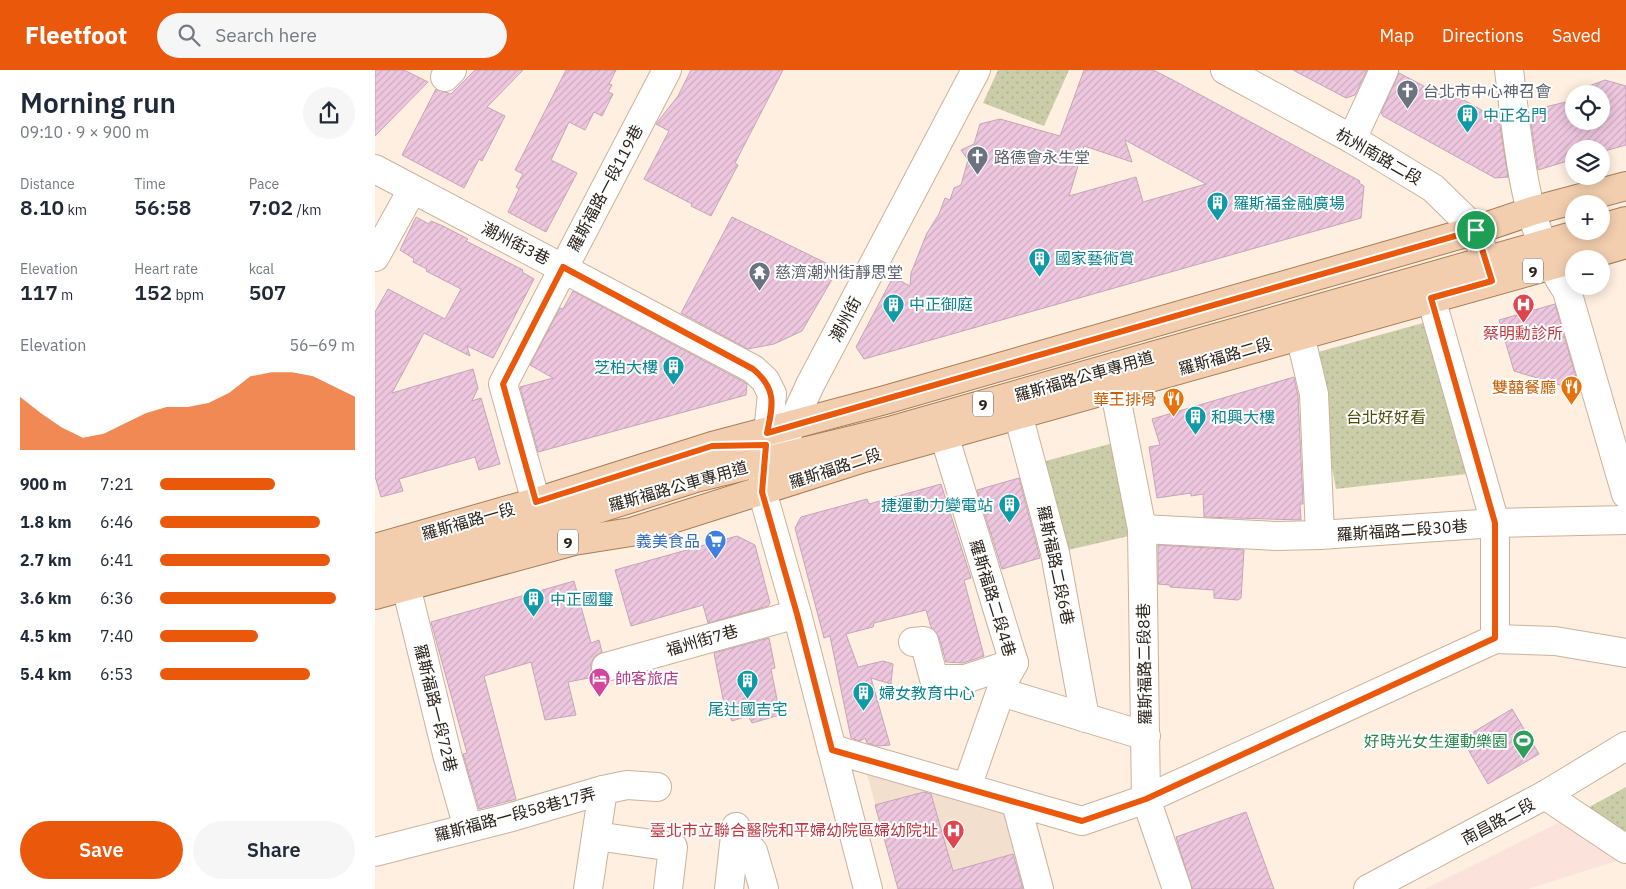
<!DOCTYPE html>
<html lang="en">
<head>
<meta charset="utf-8">
<style>
	body { margin:0; font-family:"IBM Plex Sans","Noto Sans TC",sans-serif; background:#f6f6f7; color:#1f2937; height:100vh; display:flex; flex-direction:column; font-size:19px; white-space:nowrap }
	* { box-sizing:border-box; margin:0 }
	p { font-size:16px; color:#747a83 }
	.icon { flex:none; width:28px; height:28px; fill:none; stroke:currentColor; stroke-width:2; stroke-linecap:round; stroke-linejoin:round }
	.map { position:relative; flex:1; overflow:hidden }
	.drawer { display:flex; flex-direction:column; background:#fff; width:375px }
	.drawer>* { flex:none }
	.buttons { position:absolute; left:1190px; top:15px; display:grid; gap:10px }
	.buttons a { display:grid; place-items:center; width:45px; height:45px; border-radius:50%; background:#fff; box-shadow:0 2px 12px #0003; font-size:25px }
	.pin { position:absolute; display:grid; place-items:center; width:42px; height:42px; color:#fff; margin:-21px; border:2px solid #fff; border-radius:50%; box-shadow:0 1px 5px #0007 }
	.round { display:grid; place-items:center; flex:none; width:52px; height:52px; border-radius:26px; background:#f6f6f7 }
	.headline { display:flex; align-items:center; justify-content:space-between; height:85px; padding:0 20px }
	h1 { font-size:28px; font-weight:600; line-height:38px }
	.stats { display:grid; grid-template-columns:repeat(3,1fr); gap:8px; height:85px; padding:5px 20px }
	.stats div { display:grid; align-content:center }
	.stats b { font-size:21px; font-weight:600 }
	.stats small { font-size:14px; font-weight:400 }
	.stats p { font-size:14px }
	.chart { height:140px; padding:10px 20px }
	.chart p { display:flex; justify-content:space-between }
	.chart svg { width:100%; height:90px; margin-top:5px; fill:#ea580c; opacity:.7 }
	.button { display:flex; gap:10px; margin-top:auto; padding:10px 20px }
	.button a { flex:1; height:58px; border-radius:30px; background:#ea580c; color:#fff; font-size:20px; font-weight:600; line-height:58px; text-align:center }
	.button a+a { background:#f6f6f7; color:#1f2937 }
	ul { padding:0 20px; list-style:none; font-size:16px }
	li { display:grid; grid-template-columns:80px 60px 1fr; align-items:center; height:38px }
	li i { height:12px; border-radius:6px; background:#ea580c }
	header { display:flex; align-items:center; gap:30px; box-sizing:border-box; height:70px; padding:0 25px; background:#ea580c; color:#fff }
	header strong { font-size:24px }
	nav { display:flex; gap:28px; margin-inline-start:auto; font-size:18px }
	.search { width:350px; height:45px; background:#f6f6f7; display:flex; align-items:center; gap:12px; box-sizing:border-box; padding:0 18px; border-radius:28px; color:#747a83; font-size:19px }
	main { display:flex; flex:1; min-height:0 }
	.map>svg:first-child { display:block }
	.commercial { fill:#fbe2da }
	.built { fill:#f3dfcd }
	.park { fill:url(#park-dots) }
	.building { fill:url(#building-hatch); stroke:#c4a5b8; fill-rule:evenodd }
	.lines { fill:none; stroke-linecap:round; stroke-linejoin:round }
	.minor-casing { stroke:#cbb29a; stroke-width:30 }
	.major-casing { stroke:#a77d57; stroke-width:30 }
	.minor { stroke:#fff; stroke-width:28 }
	.major { stroke:#f2ceae; stroke-width:28 }
	.route-casing { stroke:#fff; stroke-width:10 }
	.route { stroke:#ea580c; stroke-width:6 }
	.labels { text-anchor:middle; dominant-baseline:central; stroke-width:4; stroke-linejoin:round; paint-order:stroke }
	.shield { fill:#fff; stroke:#6b645e; stroke-width:1 }
	.shield-label { font-size:15px; font-weight:bold; fill:#2b2219 }
	.worship-label { font-size:16px; fill:#5b616d; stroke:#fff; text-anchor:start }
	.culture-label { font-size:16px; fill:#0d838f; stroke:#fff; text-anchor:start }
	.street-label { font-size:16px; fill:#2b2219; stroke:#fff }
	.health-label { font-size:16px; fill:#be3a42; stroke:#fff }
	.food-label { font-size:16px; fill:#c56008; stroke:#fff; text-anchor:end }
	.park-label { font-size:16px; fill:#4a4c07; stroke:#fff }
	.shop-label { font-size:16px; fill:#366cbe; stroke:#fff; text-anchor:end }
	.hotel-label { font-size:16px; fill:#b23c85; stroke:#fff; text-anchor:start }
	.leisure-label { font-size:16px; fill:#27864d; stroke:#fff; text-anchor:end }
</style>
</head>
<body>
<header>
<strong>Fleetfoot</strong>
<div class="search"><svg class="icon" aria-label="search" viewBox="0 0 24 24"><circle cx="10" cy="10" r="6"/><path d="M15 15l6 6"/></svg>Search here</div>
<nav><a>Map</a><a>Directions</a><a>Saved</a></nav>
</header>
<main>
<section class="drawer">
<div class="headline"><div><h1>Morning run</h1><p>09:10 · 9 × 900 m</p></div><a class="round"><svg class="icon" aria-label="share" viewBox="0 0 24 24"><path d="M12 15V3M7 8l5-5 5 5M5 13v7h14v-7"/></svg></a></div>
<div class="stats">
<div><p>Distance</p><b>8.10<small> km</small></b></div>
<div><p>Time</p><b>56:58</b></div>
<div><p>Pace</p><b>7:02<small> /km</small></b></div>
</div>
<div class="stats">
<div><p>Elevation</p><b>117<small> m</small></b></div>
<div><p>Heart rate</p><b>152<small> bpm</small></b></div>
<div><p>kcal</p><b>507</b></div>
</div>
<div class="chart"><p><span>Elevation</span>56–69 m</p>
<svg viewBox="0 0 160 44" preserveAspectRatio="none"><path d="M0 44V18L10 26L20 33L30 38L40 36L50 31L60 26L70 23L80 23L90 21L100 16L110 8L120 6L130 6L140 8L150 13L160 18V44z"/></svg>
</div>
<ul>
<li><b>900 m</b>7:21<i style="width:59%"></i></li>
<li><b>1.8 km</b>6:46<i style="width:82%"></i></li>
<li><b>2.7 km</b>6:41<i style="width:87%"></i></li>
<li><b>3.6 km</b>6:36<i style="width:90%"></i></li>
<li><b>4.5 km</b>7:40<i style="width:50%"></i></li>
<li><b>5.4 km</b>6:53<i style="width:77%"></i></li>
</ul>
<div class="button"><a>Save</a><a>Share</a></div>
</section>
<div class="map">
<svg width="1251" height="819" viewBox="0 0 1251 819">
	<defs>
		<pattern id="park-dots" width="8" height="8" patternUnits="userSpaceOnUse" patternTransform="scale(1.25)"><rect width="8" height="8" fill="#cbcda8"/><path d="M2 2h.1M6 6h.1" fill="none" stroke="#aeb090" stroke-width="1.8" stroke-linecap="round"/></pattern>
		<pattern id="building-hatch" width="6" height="6" patternUnits="userSpaceOnUse" patternTransform="scale(1.25)"><rect width="6" height="6" fill="#eec7df"/><path d="M-1 1l2-2M0 6l6-6M5 7l2-2" fill="none" stroke="#ccabbf"/></pattern>
	</defs>
	<rect width="100%" height="100%" fill="#ffefe0"/>
	<path class="commercial" d="M1195,747l56,41 -98,31h-103z"/>
	<path class="built" d="M490,698l144,41 22,80h-131z"/>
	<g class="park">
		<path d="M623,0h71l-25,56 -61,-23z"/>
		<path d="M1048,253l44,151 -131,15 -25,-135z"/>
		<path d="M742,372l12,94 -70,16 -21,-89z"/>
		<path d="M1251,717v56l-46,-31z"/>
	</g>
	<g class="building">
		<path d="M0,0h29l24,12 -53,54z"/>
		<path d="M100,0h48l-36,37 18,9 -23,45 -3,-2 -15,29 -62,-33 34,-66 15,5z"/>
		<path d="M191,0h50l-7,14 3,1 -4,7 5,2 -11,22 -8,-4 -9,18 -16,-8 -18,38 26,13 -31,59 -38,-20 11,-23 -3,-2 7,-13 -8,-4z"/>
		<path d="M316,0h92l-48,93 3,2 -27,51 -20,-10 1,-2 -48,-25 25,-48 -13,-7 22,-28z"/>
		<path d="M709,0h69l18,9 189,102 -1,2 5,3 -3,32 -497,141 -8,-12 37,-70 17,9 1,-13 16,-40 12,-19 6,-16 5,2 4,-12 7,-3 7,-25 -7,-10 13,-6 6,-20 20,-5 60,17zM750,70l81,44 -63,18 -7,-25 -67,19 15,-50 48,16z"/>
		<path d="M918,0h74l-12,25 -9,3z"/>
		<path d="M1024,3l48,25 3,-6 49,28 9,57 -13,1 -112,-62 -2,-3z"/>
		<path d="M1230,10l21,6v59l-25,7v-3h-27v10l-36,11 -8,-53 9,-3 -2,-5 37,-9v21h27v-27h-18l-2,-5z"/>
		<path d="M41,147l13,7 2,-3 12,5 25,13 -2,2 57,29 -1,2 12,7 -41,79 -26,-12 3,10 -46,-23 -32,60 81,-24 5,19 -6,13 9,-3 19,66 -21,6 -4,-13 -76,22 4,12 -22,6 -6,-21v-164l13,-23 57,30 16,-30 -35,-18 1,-2 -14,-7 1,-3 -14,-9z"/>
		<path d="M357,147l106,52 -36,62 -28,13 -26,5 -67,-36z"/>
		<path d="M198,221l171,91 3,2 -1,11 -208,57 -18,-65 33,-9 -23,-13 30,-57 3,1z"/>
		<path d="M1180,234l25,87 -66,-20 -15,-51z"/>
		<path d="M919,307l4,19 5,108h-3l1,16 -97,-3 -1,-23 -12,2v-3l-34,5 -8,-51 11,-2 -8,-26z"/>
		<path d="M644,408l21,80 -38,11 -25,-79z"/>
		<path d="M566,414l30,94 -7,2 20,76 -21,7 -17,-1 -7,-25 -8,-10 -5,-17 -52,13 -1,4 -27,7 12,33 25,-6 10,3 -2,20 -20,-6 19,67 -13,1 -10,-3 -2,-5 -5,3 -9,-3 -21,-102 -6,2 -29,-110 6,-11 66,-18 2,5z"/>
		<path d="M362,466l18,9 15,58 -2,3 -60,17 -5,-18 -72,21 -16,-56z"/>
		<path d="M783,475l86,5 -3,48 -3,2 -24,-2v-8l-44,-3v-2l-12,-1z"/>
		<path d="M199,511l17,62 8,-3 3,12 -7,4 -4,7v8l3,6 -26,5 8,33 -31,5 -14,-58 -47,14 32,123 -37,10 -16,-55 4,-1 -36,-131z"/>
		<path d="M394,568l6,30 -4,1 9,46 -28,8 -4,-7 -16,5 -4,-8 -2,1 -12,-61z"/>
		<path d="M1137,639l27,45 -51,30 -26,-45z"/>
		<path d="M549,722l7,2 22,77 60,-17 10,35h-125l-23,-84z"/>
		<path d="M871,742l28,77h-82l-16,-52z"/>
	</g>
	<g class="lines">
		<defs>
			<g id="minor">
				<path d="M850,0l127,69 81,49 43,42 16,51"/>
				<path d="M1134,0c10,78 13,154 58,221l59,203"/>
				<path d="M70,7l7,-7"/>
				<path d="M977,69l32,-69"/>
				<path d="M0,99l378,200 12,11 7,14 -10,97 35,123 71,275"/>
				<path d="M0,187l37,-67"/>
				<path d="M925,265l14,59 6,141 175,-12 131,-3"/>
				<path d="M739,317l28,142 4,270 31,90"/>
				<path d="M643,344l37,139 30,165"/>
				<path d="M569,365l70,228 -9,16 -38,108"/>
				<path d="M409,372l26,-57 166,-315"/>
				<path d="M161,432l-33,-118 164,-314"/>
				<path d="M767,459l134,7 44,-1"/>
				<path d="M31,516l41,168 21,74"/>
				<path d="M1120,569l60,2 71,12"/>
				<path d="M538,572l11,-1 10,38h31l49,-16"/>
				<path d="M231,597l191,-53"/>
				<path d="M626,622l145,44"/>
				<path d="M457,679l250,72 64,-22 349,-160v-116l-64,-225"/>
				<path d="M1170,725l81,54"/>
				<path d="M641,733l23,86"/>
				<path d="M221,766l77,11 -5,42"/>
				<path d="M378,781l11,38"/>
				<path d="M0,782l133,-34 95,-28 24,-5 30,2"/>
				<path d="M213,819l15,-99"/>
				<path d="M354,819l7,-62"/>
				<path d="M993,819l177,-94 81,-49"/>
			</g>
			<g id="major">
				<path d="M1226,158l25,-7"/>
				<path d="M1200,189l51,-15"/>
				<path d="M0,478l161,-46 176,-56 173,-46 591,-170 56,-19 94,-25"/>
				<path d="M0,504l194,-56 127,-40 197,-48 697,-199"/>
				<path d="M0,525l199,-54 57,-9 233,-74 710,-199"/>
			</g>
		</defs>
		<use href="#minor" class="minor-casing"/>
		<use href="#major" class="major-casing"/>
		<use href="#minor" class="minor"/>
		<use href="#major" class="major"/>
	</g>
	<g class="lines">
		<defs>
			<path id="route" d="M1101,160l16,51 -61,17 64,225v115l-349,161 -64,22 -250,-71 -35,-136 -35,-122 4,-47 -54,1 -176,56 -33,-118 60,-117 190,102c24,20 20,36 14,64z"/>
		</defs>
		<use href="#route" class="route-casing"/>
		<use href="#route" class="route"/>
	</g>
	<defs>
		<symbol id="church-pin" viewBox="-11 -11 22 30"><path d="M0 17L-7.5 6A9.5 9.5 0 1 1 7.5 6Z" fill="#6b7280" stroke="#fff"/><path d="M-1.2-6h2.4v3.5h3.3v2.4h-3.3V6h-2.4V-.1h-3.3v-2.4h3.3Z" fill="#fff"/></symbol>
		<symbol id="building-pin" viewBox="-11 -11 22 30"><path d="M0 17L-7.5 6A9.5 9.5 0 1 1 7.5 6Z" fill="#0f9aa8" stroke="#fff"/><path d="M-4-6H4V6H1V3H-1V6H-4ZM-2.5-4.3h1.7v1.8h-1.7ZM.8-4.3h1.7v1.8H.8ZM-2.5-1h1.7V.8h-1.7ZM.8-1h1.7V.8H.8Z" fill="#fff"/></symbol>
		<symbol id="temple-pin" viewBox="-11 -11 22 30"><path d="M0 17L-7.5 6A9.5 9.5 0 1 1 7.5 6Z" fill="#6b7280" stroke="#fff"/><path d="M0-6L5-2H3V0L6.5 2.5H4V6H1.5V3h-3V6H-4V2.5H-6.5L-3 0V-2H-5Z" fill="#fff"/></symbol>
		<symbol id="hospital-pin" viewBox="-11 -11 22 30"><path d="M0 17L-7.5 6A9.5 9.5 0 1 1 7.5 6Z" fill="#e0444e" stroke="#fff"/><path d="M-5-5h3v3.5h4V-5h3V5h-3V1.5h-4V5h-3Z" fill="#fff"/></symbol>
		<symbol id="restaurant-pin" viewBox="-11 -11 22 30"><path d="M0 17L-7.5 6A9.5 9.5 0 1 1 7.5 6Z" fill="#e8710a" stroke="#fff"/><path d="M-5-6h1v4h1v-4h1v4h1v-4h1v5L-1.5 .5V6h-2V.5L-5-1ZM5-6V6H3V1.5H1.5Q1.5-4 5-6Z" fill="#fff"/></symbol>
		<symbol id="supermarket-pin" viewBox="-11 -11 22 30"><path d="M0 17L-7.5 6A9.5 9.5 0 1 1 7.5 6Z" fill="#3f7fe0" stroke="#fff"/><path d="M-6-5.5h2.5l.6 2H6L4.5 2H-2.5L-4.4-4H-6ZM-1.5 3.2a1.3 1.3 0 1 0 .1 0ZM3 3.2a1.3 1.3 0 1 0 .1 0Z" fill="#fff"/></symbol>
		<symbol id="hotel-pin" viewBox="-11 -11 22 30"><path d="M0 17L-7.5 6A9.5 9.5 0 1 1 7.5 6Z" fill="#d1479c" stroke="#fff"/><path d="M-6-4.5h1.5V1H6V5H4.5V3h-9V5H-6ZM-4 0a1.8 1.8 0 1 1 3.6 0ZM.5 0V-2.5h3Q6-2.5 6 0Z" fill="#fff"/></symbol>
		<symbol id="stadium-pin" viewBox="-11 -11 22 30"><path d="M0 17L-7.5 6A9.5 9.5 0 1 1 7.5 6Z" fill="#2e9e5b" stroke="#fff"/><path d="M0-5a6.5 5 0 1 0 0 10a6.5 5 0 1 0 0-10ZM-3.5-1.8h7v3.6h-7Z" fill="#fff"/></symbol>
	</defs>
	<g fill-rule="evenodd">
		<use href="#church-pin" x="1020" y="8" width="25" height="34"/>
		<use href="#building-pin" x="1080" y="32" width="25" height="34"/>
		<use href="#church-pin" x="590" y="74" width="25" height="34"/>
		<use href="#building-pin" x="830" y="120" width="25" height="34"/>
		<use href="#building-pin" x="652" y="176" width="25" height="34"/>
		<use href="#temple-pin" x="372" y="190" width="25" height="34"/>
		<use href="#building-pin" x="506" y="222" width="25" height="34"/>
		<use href="#hospital-pin" x="1136" y="222" width="25" height="34"/>
		<use href="#building-pin" x="286" y="284" width="25" height="34"/>
		<use href="#restaurant-pin" x="1184" y="304" width="25" height="34"/>
		<use href="#restaurant-pin" x="786" y="316" width="25" height="34"/>
		<use href="#building-pin" x="808" y="334" width="25" height="34"/>
		<use href="#building-pin" x="622" y="422" width="25" height="34"/>
		<use href="#supermarket-pin" x="328" y="458" width="25" height="34"/>
		<use href="#building-pin" x="146" y="516" width="25" height="34"/>
		<use href="#hotel-pin" x="212" y="596" width="25" height="34"/>
		<use href="#building-pin" x="360" y="598" width="25" height="34"/>
		<use href="#building-pin" x="476" y="610" width="25" height="34"/>
		<use href="#stadium-pin" x="1136" y="658" width="25" height="34"/>
		<use href="#hospital-pin" x="566" y="748" width="25" height="34"/>
	</g>
	<g class="labels">
		<g class="shield">
			<rect x="1148" y="188.5" width="20" height="25" rx="4"/>
			<rect x="598" y="321.5" width="20" height="25" rx="4"/>
			<rect x="183" y="459.5" width="20" height="25" rx="4"/>
		</g>
		<g class="shield-label">
			<text x="1158" y="201">9</text>
			<text x="608" y="334">9</text>
			<text x="193" y="472">9</text>
		</g>
		<g class="worship-label">
			<text x="1048" y="21">台北市中心神召會</text>
			<text x="619" y="87">路德會永生堂</text>
			<text x="400" y="202">慈濟潮州街靜思堂</text>
		</g>
		<g class="culture-label">
			<text x="1108" y="45">中正名門</text>
			<text x="858" y="133">羅斯福金融廣場</text>
			<text x="680" y="188">國家藝術賞</text>
			<text x="534" y="234">中正御庭</text>
			<text x="283" y="297" text-anchor="end">芝柏大樓</text>
			<text x="836" y="347">和興大樓</text>
			<text x="618" y="435" text-anchor="end">捷運動力變電站</text>
			<text x="175" y="529">中正國璽</text>
			<text x="504" y="623">婦女教育中心</text>
			<text x="373" y="639" text-anchor="middle">尾辻國吉宅</text>
		</g>
		<g class="street-label">
			<text transform="translate(1004 86) rotate(30)">杭州南路二段</text>
			<text transform="translate(230 118) rotate(-62)">羅斯福路一段119巷</text>
			<text transform="translate(141 173) rotate(27)">潮州街3巷</text>
			<text transform="translate(470 249) rotate(-62)">潮州街</text>
			<text transform="translate(850 286) rotate(-16)">羅斯福路二段</text>
			<text transform="translate(709 306) rotate(-16)">羅斯福路公車專用道</text>
			<text transform="translate(460 398) rotate(-18)">羅斯福路二段</text>
			<text transform="translate(303 416) rotate(-16)">羅斯福路公車專用道</text>
			<text transform="translate(93 451) rotate(-16)">羅斯福路一段</text>
			<text transform="translate(1027 460) rotate(-4)">羅斯福路二段30巷</text>
			<text transform="translate(681 495) rotate(78)">羅斯福路二段6巷</text>
			<text transform="translate(618 528) rotate(73)">羅斯福路二段4巷</text>
			<text transform="translate(327 570) rotate(-16)">福州街7巷</text>
			<text transform="translate(769 594) rotate(-91)">羅斯福路二段8巷</text>
			<text transform="translate(61 638) rotate(76)">羅斯福路一段72巷</text>
			<text transform="translate(140 744) rotate(-15)">羅斯福路一段58巷17弄</text>
			<text transform="translate(1123 751) rotate(-28)">南昌路二段</text>
		</g>
		<g class="health-label">
			<text x="1148" y="263">蔡明勳診所</text>
			<text x="563" y="760" text-anchor="end">臺北市立聯合醫院和平婦幼院區婦幼院址</text>
		</g>
		<g class="food-label">
			<text x="1181" y="317">雙囍餐廳</text>
			<text x="782" y="329">華王排骨</text>
		</g>
		<g class="park-label">
			<text x="1011" y="347">台北好好看</text>
		</g>
		<g class="shop-label">
			<text x="325" y="471">義美食品</text>
		</g>
		<g class="hotel-label">
			<text x="240" y="608">帥客旅店</text>
		</g>
		<g class="leisure-label">
			<text x="1133" y="671">好時光女生運動樂園</text>
		</g>
	</g>
</svg>
<div class="buttons">
<a><svg class="icon" aria-label="locate" viewBox="0 0 24 24"><circle cx="12" cy="12" r="6"/><path d="M12 2v4M12 18v4M2 12h4M18 12h4"/></svg></a>
<a><svg class="icon" aria-label="layers" viewBox="0 0 24 24"><path d="M12 4l9 5-9 5-9-5zM3 14l9 5 9-5"/></svg></a>
<a>+</a>
<a>−</a>
</div>
<div class="pin" style="left:1101px;top:160px;background:#1e9e55"><svg class="icon" aria-label="arrive" viewBox="0 0 24 24"><path d="M6 21V4h12l-3 4 3 4H6"/></svg></div>
</div>
</main>
</body>
</html>
